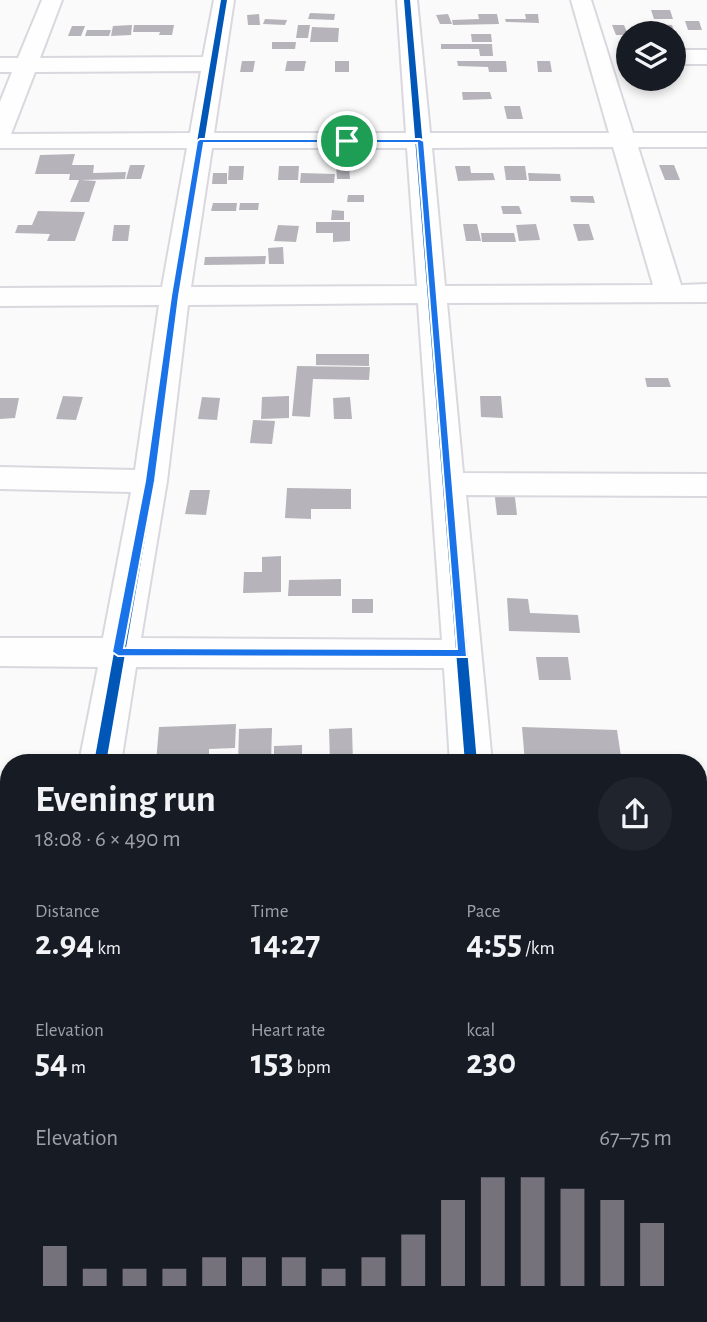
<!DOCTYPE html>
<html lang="en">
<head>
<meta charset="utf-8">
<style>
	body { margin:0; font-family:"Alegreya Sans",sans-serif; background:#20242c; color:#f1f3f6; height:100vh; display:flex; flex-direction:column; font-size:26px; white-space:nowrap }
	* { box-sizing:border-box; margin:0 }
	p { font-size:23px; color:#9ea1a6 }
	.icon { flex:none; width:38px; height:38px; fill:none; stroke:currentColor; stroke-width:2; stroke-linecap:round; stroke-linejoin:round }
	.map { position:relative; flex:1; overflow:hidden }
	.panel { position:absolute; left:0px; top:754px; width:707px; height:569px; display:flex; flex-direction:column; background:#171b24; border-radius:28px 28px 0 0; box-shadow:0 4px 10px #0003 }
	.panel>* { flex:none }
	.controls { position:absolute; left:616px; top:21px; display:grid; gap:14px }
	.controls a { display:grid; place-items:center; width:70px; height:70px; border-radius:50%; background:#171b24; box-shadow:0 4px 10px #0003; font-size:35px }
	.pin { position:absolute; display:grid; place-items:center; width:60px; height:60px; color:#fff; margin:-30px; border:4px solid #fff; border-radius:50%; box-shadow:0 2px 7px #0007 }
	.round { display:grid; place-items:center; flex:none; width:74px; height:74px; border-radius:37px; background:#20242c }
	.overview { display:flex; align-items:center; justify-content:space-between; height:119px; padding:0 35px }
	h1 { font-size:38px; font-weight:700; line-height:52px }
	.stats { display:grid; grid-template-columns:repeat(3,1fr); gap:10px; height:119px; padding:7px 35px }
	.stats div { display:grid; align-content:center }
	.stats b { font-size:35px; font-weight:700 }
	.stats small { font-size:19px; font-weight:400 }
	.stats p { font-size:19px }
	.chart { height:196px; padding:14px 35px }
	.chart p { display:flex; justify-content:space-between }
	.chart svg { width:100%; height:126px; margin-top:7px; stroke:#75727b; stroke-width:6 }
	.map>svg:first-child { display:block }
	.building { fill:#b6b4ba }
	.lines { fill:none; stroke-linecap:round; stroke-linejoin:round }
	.minor-casing { stroke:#dad7de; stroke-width:4 }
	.minor { fill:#fefefe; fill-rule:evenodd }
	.cycleway-casing { stroke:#fff; stroke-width:5 }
	.cycleway { fill:#0057b8; fill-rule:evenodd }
	.route { fill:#1a73e8; stroke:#fff; stroke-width:2; fill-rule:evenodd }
</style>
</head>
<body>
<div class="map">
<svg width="707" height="1322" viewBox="0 0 707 1322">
	<rect width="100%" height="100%" fill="#fafafa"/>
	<g class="building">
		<path d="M651,10h19l3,9h-19z"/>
		<path d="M310,13l25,1 -1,6 -26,-1z"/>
		<path d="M259,14l1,11h-12l-1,-10z"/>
		<path d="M448,14l4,10h-12l-4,-9z"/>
		<path d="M478,14h19l2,10 -46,1 -1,-5 27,-1z"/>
		<path d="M525,14h13l1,9 -33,-1 -1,-3h21z"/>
		<path d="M265,19l22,1 -2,5 -22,-1z"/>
		<path d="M685,21h14l3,9h-14z"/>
		<path d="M655,24l17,1 3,8h-17z"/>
		<path d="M132,25l-1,10 -20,1 2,-10z"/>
		<path d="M134,25h40l-2,10h-13l1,-3h-27z"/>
		<path d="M298,25h12l-2,13h-12z"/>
		<path d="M612,25h12l4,10h-12z"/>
		<path d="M72,26h13l-4,10h-13z"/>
		<path d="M312,27l27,1 -1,14h-28z"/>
		<path d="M87,30h24l-2,6h-24z"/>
		<path d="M471,34h20l1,8h-20z"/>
		<path d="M272,42h24l-1,7h-23z"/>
		<path d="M441,44h51l1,12h-13l-1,-7h-38z"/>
		<path d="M242,61h13l-2,11h-13z"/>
		<path d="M287,61h19l-2,10h-19z"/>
		<rect x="335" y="61" width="14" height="11"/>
		<path d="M457,61h49l1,11h-18l-1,-5 -30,-1z"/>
		<path d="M537,61h13l2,11h-14z"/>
		<path d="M462,92h28l2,7 -29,1z"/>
		<path d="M504,106h16l3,13h-16z"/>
		<path d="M75,154l-3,11h22l-1,8 33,-1 -1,7 -44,1 15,1 -7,21h-19l9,-22h-10l1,-6h-35l5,-19z"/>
		<path d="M130,165h15l-4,14h-15z"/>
		<path d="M659,165h15l6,15h-15z"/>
		<path d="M229,166h15l-1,14h-15z"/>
		<path d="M279,166h20l-1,14h-20z"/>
		<path d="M336,166h13l1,13h-13z"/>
		<path d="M455,166h15l1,7h22l2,7 -37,1z"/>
		<path d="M504,166h21l2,14h-21z"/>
		<path d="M213,173h14v11h-15z"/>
		<path d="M301,173l34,1 -1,9h-34z"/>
		<path d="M528,173l32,1 1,7h-32z"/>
		<path d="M348,195h16v7h-17z"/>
		<path d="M570,196h23l2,7 -24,-1z"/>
		<path d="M213,203h24l-1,8h-25z"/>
		<path d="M240,203h19l-1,7h-19z"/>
		<path d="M501,206h18l3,8h-19z"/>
		<path d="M332,210l12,1v9h-13z"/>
		<path d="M38,211l47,1 -10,29h-28l3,-7 -35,-1 3,-8h14z"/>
		<path d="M316,222h34v19l-17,1v-9h-17z"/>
		<path d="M463,224h14l4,17h-15z"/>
		<path d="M536,224l4,16 -21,1 -3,-16z"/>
		<path d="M573,224h16l5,16 -16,1z"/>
		<path d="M114,225h16l-2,16h-16z"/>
		<path d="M278,225l21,1 -3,16 -22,-1z"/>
		<path d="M481,233h33l2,9h-34z"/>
		<path d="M283,247l1,17h-15l-1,-16z"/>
		<path d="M266,256l-1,8 -61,1 1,-8z"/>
		<path d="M316,354h53v12l-53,-1z"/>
		<path d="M297,366l73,1 -1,13 -56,-1 -3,38 -18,-1z"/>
		<path d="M645,378h23l3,9h-24z"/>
		<path d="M63,396l20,1 -7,23 -20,-1z"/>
		<path d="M289,396v22l-28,1 1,-22z"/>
		<path d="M480,396h21l2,22 -22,-1z"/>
		<path d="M202,397l18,1 -3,22 -19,-1z"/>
		<path d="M350,397l2,22h-18l-1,-21z"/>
		<path d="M0,398h19l-4,20 -15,1z"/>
		<path d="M253,420l22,1 -3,23 -22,-1z"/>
		<path d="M287,488l64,1v20h-40v10l-26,-1z"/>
		<path d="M494,489h20l3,26h-20z"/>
		<path d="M190,490h20l-4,25 -21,-1z"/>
		<path d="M281,556v36l-38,1 1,-21h18v-15z"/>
		<path d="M341,579v17h-53l1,-16z"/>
		<path d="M507,598l21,1 2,14 48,2 2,18 -71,-2z"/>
		<rect x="352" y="599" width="21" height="14"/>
		<path d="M536,657h32l3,23h-32z"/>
		<path d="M236,724l-1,24 -26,1v14h-53l3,-36z"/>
		<path d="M522,727l95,3 5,33h-97z"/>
		<path d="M272,728l-1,35h-33l1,-34z"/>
		<path d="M352,728l1,35h-23l-1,-34z"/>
		<path d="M302,745v18h-28v-17z"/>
		<rect x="218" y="1314" width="33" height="8"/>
	</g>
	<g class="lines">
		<defs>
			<g id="minor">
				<path d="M42,0h20l-22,58 163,-1 11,-57h20l-20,133h192l-9,-133h20l13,133h179l-38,-133h20l42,133h74v14h-69l43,138 26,-1v18l-260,1 16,170 244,1v22l-241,-1 26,268h-42l-6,-95 -308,-1 -15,96h-42l19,-96 -98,-1v-28h103l28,-146 -131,-3v-22l135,3 24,-165 -159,1v-18l162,-1 25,-139h-187v-46l12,-30h-12v-14h18zM201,71l-11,62 -179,1 24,-62zM613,147l40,138 -208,1 -13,-138zM212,148h195l10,138 -226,1zM418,303l24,337 -301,-2 26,-157 21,-176z"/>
				<rect x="674" y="50" width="33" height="14"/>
				<path d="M698,1281h9v41h-32l-3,-8h26z"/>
				<path d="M9,1287v27h30l-1,8h-38v-32z"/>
				<path d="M485,1314h56l1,8h-56z"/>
			</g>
		</defs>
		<use href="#minor" class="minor-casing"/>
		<use href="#minor" class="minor"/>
		<defs>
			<g id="cycleway">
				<path d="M221,0h6l-48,296 -24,185 -49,282h-12l51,-282 26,-185z"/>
				<path d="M404,0h6l67,763h-12z"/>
			</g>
		</defs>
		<use href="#cycleway" class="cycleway-casing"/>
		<use href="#cycleway" class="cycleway"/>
	</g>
	<path class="route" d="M200,139h220l4,2 43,516 -349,-1 -6,-4 33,-171 26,-185 26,-155zM204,143h213l40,506 -333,-1 31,-167 24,-185z"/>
</svg>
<div class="controls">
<a><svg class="icon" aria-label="layers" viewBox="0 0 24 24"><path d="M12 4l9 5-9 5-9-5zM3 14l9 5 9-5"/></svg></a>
</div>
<div class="pin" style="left:347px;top:141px;background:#1e9e55"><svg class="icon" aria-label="arrive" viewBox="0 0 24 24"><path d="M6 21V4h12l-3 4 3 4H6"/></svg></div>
<section class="panel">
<div class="overview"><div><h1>Evening run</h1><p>18:08 · 6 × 490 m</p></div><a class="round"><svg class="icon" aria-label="share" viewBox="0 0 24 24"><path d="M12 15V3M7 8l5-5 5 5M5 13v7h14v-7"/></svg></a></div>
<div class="stats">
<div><p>Distance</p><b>2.94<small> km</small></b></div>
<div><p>Time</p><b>14:27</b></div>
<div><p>Pace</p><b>4:55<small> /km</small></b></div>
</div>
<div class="stats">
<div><p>Elevation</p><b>54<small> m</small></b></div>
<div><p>Heart rate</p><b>153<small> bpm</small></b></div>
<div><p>kcal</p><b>230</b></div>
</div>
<div class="chart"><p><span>Elevation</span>67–75 m</p>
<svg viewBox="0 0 160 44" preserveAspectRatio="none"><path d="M5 44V30M15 44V38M25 44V38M35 44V38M45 44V34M55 44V34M65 44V34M75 44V38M85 44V34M95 44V26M105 44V14M115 44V6M125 44V6M135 44V10M145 44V14M155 44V22"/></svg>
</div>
</section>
</div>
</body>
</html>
